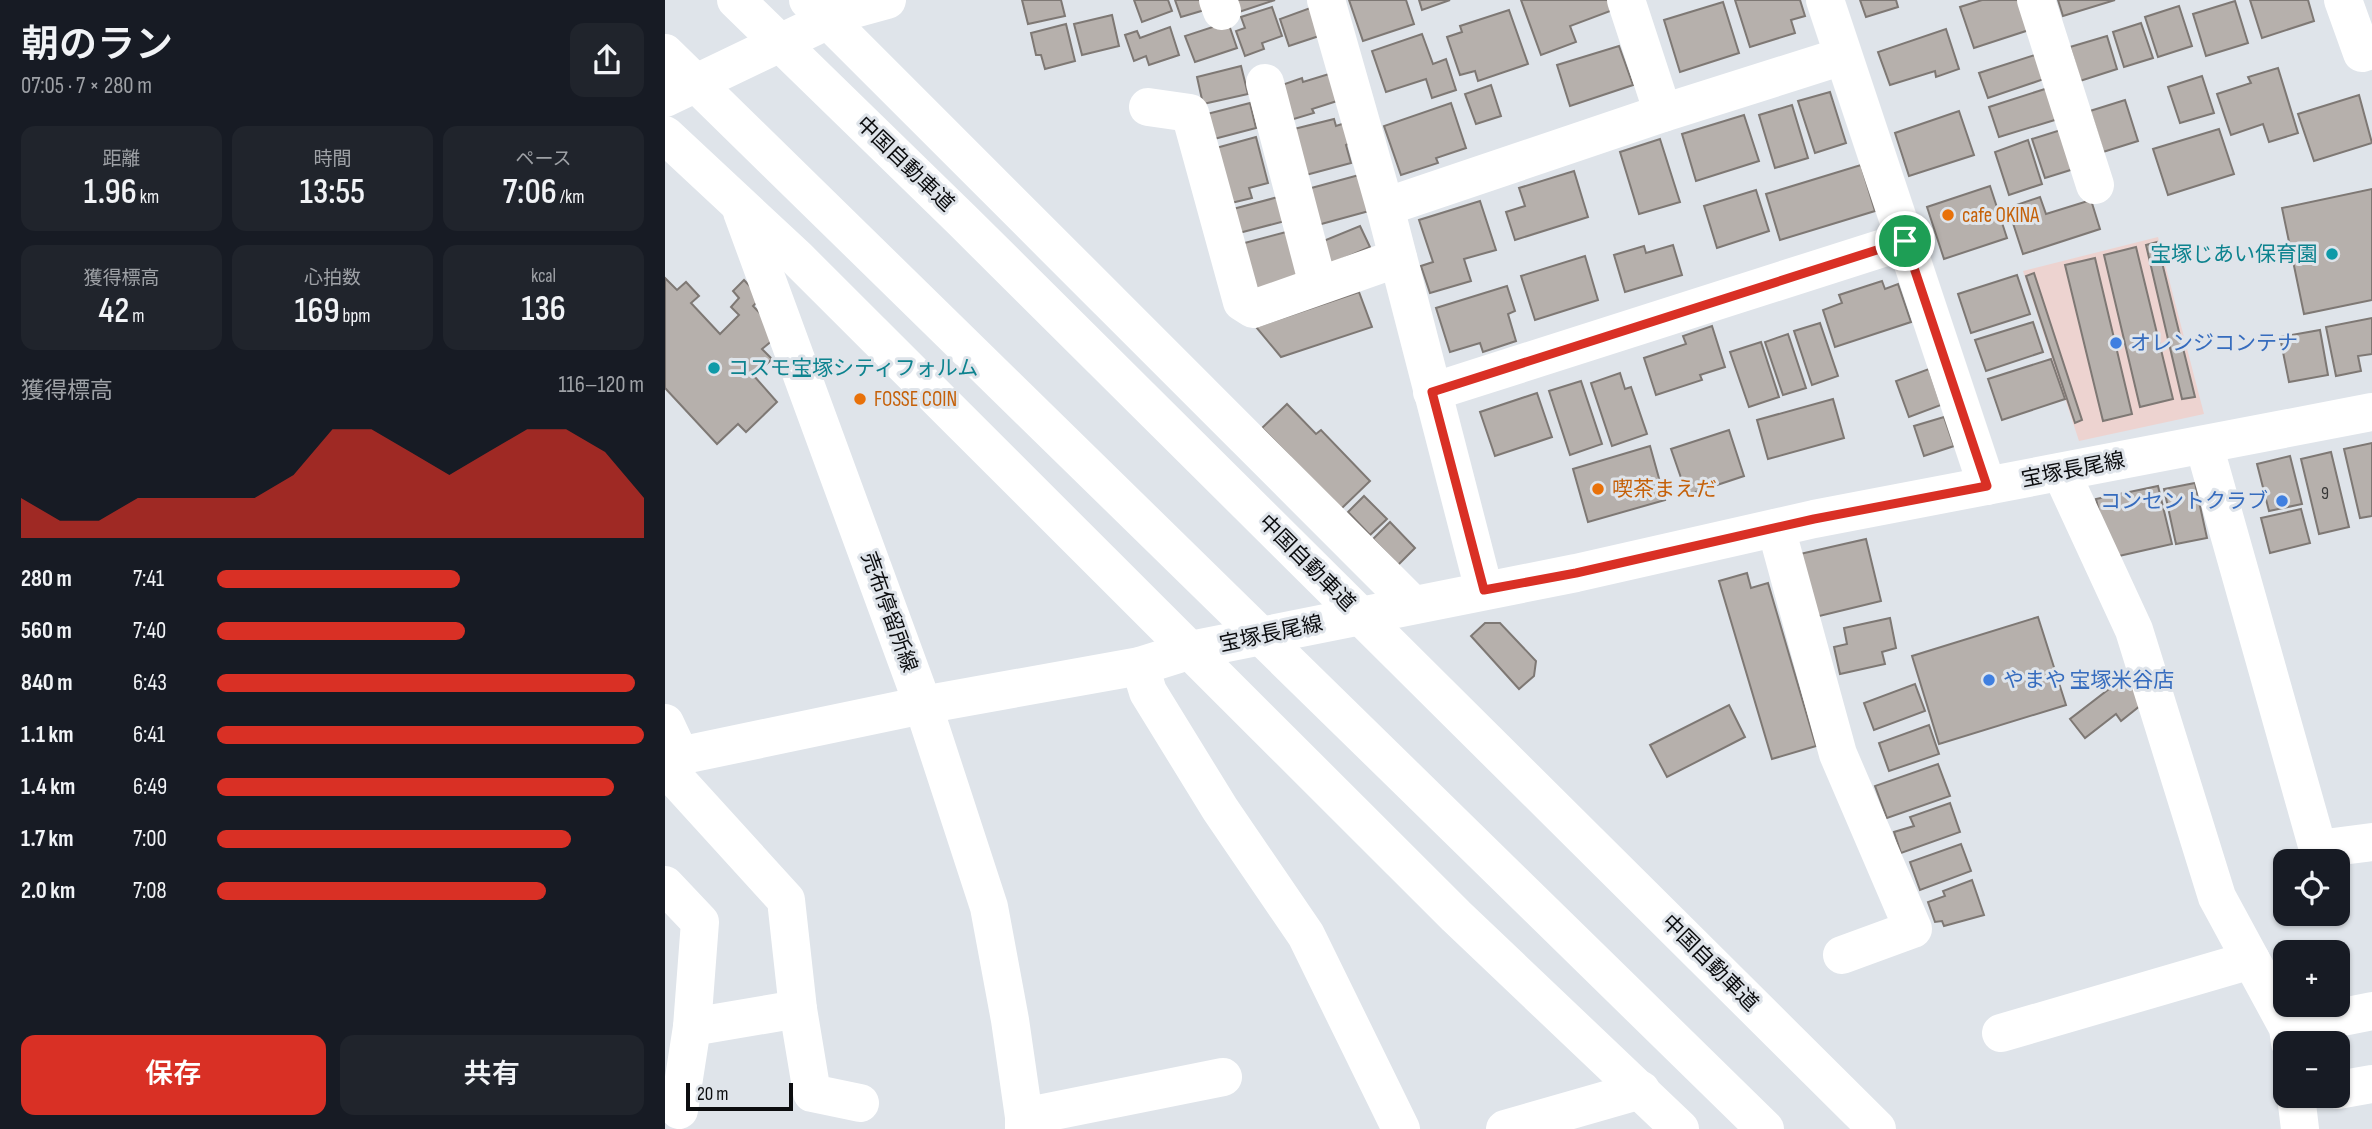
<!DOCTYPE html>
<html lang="ja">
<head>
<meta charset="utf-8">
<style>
	body { margin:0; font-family:"Sofia Sans Condensed","Noto Sans JP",sans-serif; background:#20242c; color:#f1f3f6; height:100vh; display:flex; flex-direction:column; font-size:26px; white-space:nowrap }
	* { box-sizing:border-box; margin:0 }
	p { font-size:23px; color:#9ea1a6 }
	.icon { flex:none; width:38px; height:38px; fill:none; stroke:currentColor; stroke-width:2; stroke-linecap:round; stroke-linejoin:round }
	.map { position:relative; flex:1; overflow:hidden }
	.sheet { display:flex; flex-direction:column; background:#171b24; width:665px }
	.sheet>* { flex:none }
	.tools { position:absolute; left:1608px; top:849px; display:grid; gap:14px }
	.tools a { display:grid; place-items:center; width:77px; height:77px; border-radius:14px; background:#171b24; box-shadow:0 2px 5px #0004; font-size:35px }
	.scale { position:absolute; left:21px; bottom:18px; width:107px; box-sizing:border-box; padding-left:7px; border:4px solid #0c0d0f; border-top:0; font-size:19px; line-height:24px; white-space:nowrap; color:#0c0d0f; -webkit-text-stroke:5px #dfe4ea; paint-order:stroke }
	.pin { position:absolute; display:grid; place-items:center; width:60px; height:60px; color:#fff; margin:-30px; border:4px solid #fff; border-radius:50%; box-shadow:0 2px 7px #0007 }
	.round { display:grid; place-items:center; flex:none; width:74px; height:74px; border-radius:14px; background:#20242c }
	.headline { display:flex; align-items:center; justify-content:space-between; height:119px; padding:0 21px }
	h1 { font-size:38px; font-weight:600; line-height:52px }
	.metrics { display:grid; grid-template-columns:repeat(3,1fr); gap:10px; height:119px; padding:7px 21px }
	.metrics div { display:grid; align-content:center; border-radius:14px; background:#20242c; text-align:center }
	.metrics b { font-size:35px; font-weight:600 }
	.metrics small { font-size:19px; font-weight:400 }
	.metrics p { font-size:19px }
	.chart { height:196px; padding:14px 21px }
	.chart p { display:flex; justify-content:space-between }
	.chart svg { width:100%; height:126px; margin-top:7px; fill:#d93025; opacity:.7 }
	.cta { display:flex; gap:14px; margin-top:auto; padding:14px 21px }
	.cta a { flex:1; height:80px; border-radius:14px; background:#d93025; color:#fff; font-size:28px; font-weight:600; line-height:80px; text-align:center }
	.cta a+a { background:#20242c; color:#f1f3f6 }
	ul { padding:0 21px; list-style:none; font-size:23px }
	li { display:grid; grid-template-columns:112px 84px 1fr; align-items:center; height:52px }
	li i { height:18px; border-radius:9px; background:#d93025 }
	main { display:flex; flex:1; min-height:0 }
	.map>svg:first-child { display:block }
	.commercial { fill:#edd3d0 }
	.building { fill:#b6b0ac; stroke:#7e7874; stroke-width:2 }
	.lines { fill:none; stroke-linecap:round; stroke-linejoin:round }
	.minor { stroke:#fff; stroke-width:38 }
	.highway { stroke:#fff; stroke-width:38 }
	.route-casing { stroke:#fff; stroke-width:14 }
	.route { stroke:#d93025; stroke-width:9 }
	.food-dot { fill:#e8710a; stroke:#dfe4ea; stroke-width:2.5 }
	.culture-dot { fill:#0f9aa8; stroke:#dfe4ea; stroke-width:2.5 }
	.shop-dot { fill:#3f7fe0; stroke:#dfe4ea; stroke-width:2.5 }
	.labels { text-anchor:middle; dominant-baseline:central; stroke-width:6; stroke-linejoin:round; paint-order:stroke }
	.number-label { font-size:18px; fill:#363636 }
	.street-label { font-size:21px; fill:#0c0d0f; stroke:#dfe4ea }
	.food-label { font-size:21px; fill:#c56008; stroke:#dfe4ea; text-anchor:start }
	.culture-label { font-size:21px; fill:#0d838f; stroke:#dfe4ea; text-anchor:end }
	.shop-label { font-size:21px; fill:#366cbe; stroke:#dfe4ea; text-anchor:start }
</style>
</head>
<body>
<main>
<section class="sheet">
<div class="headline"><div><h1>朝のラン</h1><p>07:05 · 7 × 280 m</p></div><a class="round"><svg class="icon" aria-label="share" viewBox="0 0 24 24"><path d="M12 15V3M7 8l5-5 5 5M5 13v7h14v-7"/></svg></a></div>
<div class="metrics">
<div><p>距離</p><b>1.96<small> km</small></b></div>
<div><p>時間</p><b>13:55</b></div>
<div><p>ペース</p><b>7:06<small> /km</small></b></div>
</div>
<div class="metrics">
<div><p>獲得標高</p><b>42<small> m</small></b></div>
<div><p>心拍数</p><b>169<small> bpm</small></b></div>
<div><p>kcal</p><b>136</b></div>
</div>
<div class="chart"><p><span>獲得標高</span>116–120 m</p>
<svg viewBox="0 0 160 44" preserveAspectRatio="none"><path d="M0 44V30L10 38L20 38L30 30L40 30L50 30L60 30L70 22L80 6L90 6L100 14L110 22L120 14L130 6L140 6L150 14L160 30V44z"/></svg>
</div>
<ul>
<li><b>280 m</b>7:41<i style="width:57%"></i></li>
<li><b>560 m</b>7:40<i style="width:58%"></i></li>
<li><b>840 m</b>6:43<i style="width:98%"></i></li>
<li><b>1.1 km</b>6:41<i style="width:100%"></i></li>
<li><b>1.4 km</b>6:49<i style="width:93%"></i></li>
<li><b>1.7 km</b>7:00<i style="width:83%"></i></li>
<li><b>2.0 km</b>7:08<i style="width:77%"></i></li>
</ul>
<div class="cta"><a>保存</a><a>共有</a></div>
</section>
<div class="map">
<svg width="1707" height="1129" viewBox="0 0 1707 1129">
	<rect width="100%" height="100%" fill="#dfe4ea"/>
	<path class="commercial" d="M1493,237l46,177 -125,27 -56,-170z"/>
	<g class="building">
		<path d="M357,0h39l4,16 -37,8z"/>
		<path d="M469,0h34l4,11 -30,11z"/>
		<path d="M510,0h30l3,9 -27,8z"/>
		<path d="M570,0h40l-36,12z"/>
		<path d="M684,0h57l8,24 -51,17z"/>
		<path d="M754,0h31l-28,10z"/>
		<path d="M856,0h88l4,10 -43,16 6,16 -35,13z"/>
		<path d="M1070,0h65l5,16 -14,4 4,13 -45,14z"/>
		<path d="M1195,0h36l2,7 -32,10z"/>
		<path d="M1317,0h37l10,30 -55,18 -14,-41z"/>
		<path d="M1393,0h57l-52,16z"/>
		<path d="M1585,0h58l6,21 -52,17z"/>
		<path d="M1570,1l13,42 -42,13 -13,-42z"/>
		<path d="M1058,2l16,51 -59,19 -16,-52z"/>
		<path d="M1514,6l13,40 -34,11 -13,-40z"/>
		<path d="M607,7l10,29 -20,7 2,6 -19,7 -9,-25 9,-3 -4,-11z"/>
		<path d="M648,7l9,28 -33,11 -9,-27z"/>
		<path d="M844,10l19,54 -50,17 -3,-10 -15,4 -13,-38 15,-5 -2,-6z"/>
		<path d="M447,15l7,31 -37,9 -8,-31z"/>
		<path d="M563,22l9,26 -42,14 -10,-26z"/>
		<path d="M1476,23l12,35 -29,9 -11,-35z"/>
		<path d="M401,24l9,37 -30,8 -4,-14h-5l-5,-22z"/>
		<path d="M505,27l9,28 -30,10 -3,-9 -12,5 -9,-26 12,-4 3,7z"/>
		<path d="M1281,29l13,40 -23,8 -1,-6 -45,14 -12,-33z"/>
		<path d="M757,34l11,30 13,-5 10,31 -24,8 -6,-19 -40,13 -14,-41z"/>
		<path d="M1442,36l10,33 -37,12 -10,-34z"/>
		<path d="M954,46l14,39 -63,21 -13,-41z"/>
		<path d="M1370,55l9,24 -56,19 -9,-25z"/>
		<path d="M576,66l7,28 -45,10 -6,-27z"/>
		<path d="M1613,68l20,65 -29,9 -6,-18 -32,11 -14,-41 34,-11 -3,-6z"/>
		<path d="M664,74l8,27 -25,8 2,4 -27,8 -11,-34 26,-9 1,4z"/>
		<path d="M1537,76l12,37 -34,10 -12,-36z"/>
		<path d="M826,85l10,31 -25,8 -11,-30z"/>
		<path d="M1383,88l10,31 -59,18 -10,-30z"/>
		<path d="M1165,92l16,51 -31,10 -17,-52z"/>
		<path d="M1694,95l13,48 -58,18 -16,-47z"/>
		<path d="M1460,100l13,41 -35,11 -13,-41z"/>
		<path d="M585,103l6,25 -42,11 -7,-25z"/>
		<path d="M786,103l15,45 -30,10 2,5 -37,12 -17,-49z"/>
		<path d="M1127,105l16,53 -33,10 -16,-53z"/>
		<path d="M1294,111l15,44 -65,21 -14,-43z"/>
		<path d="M1079,115l15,46 -63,20 -14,-47z"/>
		<path d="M669,119l2,7 9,-3 5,20 -4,2 5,18 -49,13 -12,-46z"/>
		<path d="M1399,129l13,39 -32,10 -13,-39z"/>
		<path d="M1554,129l15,45 -66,21 -15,-46z"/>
		<path d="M591,137l12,46 -19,5 3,10 -21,5 -15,-55z"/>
		<path d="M995,139l20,63 -41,12 -19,-62z"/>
		<path d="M1363,140l14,44 -33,11 -14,-43z"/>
		<path d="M1196,165l14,46 -95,29 -14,-46z"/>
		<path d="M909,171l14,46 -73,23 -9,-28 19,-6 -6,-18z"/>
		<path d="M694,175l10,36 -55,15 -10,-36z"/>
		<path d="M1325,186l17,52 -63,21 -17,-52z"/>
		<path d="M1707,189v111l-68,14 -22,-106z"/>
		<path d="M1091,190l13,41 -52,17 -13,-42z"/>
		<path d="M613,197l7,24 -46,12 -6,-24z"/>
		<path d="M1375,197l6,17 45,-14 9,29 -77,25 -15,-46z"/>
		<path d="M815,201l16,49 -32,9 7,22 -41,12 -9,-27 12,-4 -14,-42z"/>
		<path d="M695,226l10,21 -44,19 -10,-22z"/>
		<path d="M625,231l12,46 -53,14 -12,-46z"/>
		<path d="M1492,242l38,155 -13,2 -36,-154z"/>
		<path d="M1008,245l9,30 -57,17 -11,-37 30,-9 2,7z"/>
		<path d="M1471,247l37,152 -33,8 -36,-152z"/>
		<path d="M920,256l13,44 -63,20 -14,-44z"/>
		<path d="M1430,258l37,156 -29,7 -38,-156z"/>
		<path d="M1369,273l48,147 -7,3 -49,-147z"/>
		<path d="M1352,275l13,39 -59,19 -13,-39z"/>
		<path d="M0,278l12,12 9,-8 13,14 -8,7 29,31 19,-19 -8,-8 8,-9 -6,-7 11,-11 17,18 -8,8 20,21 1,12 -12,10 10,10 -18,17 23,26 -31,30 -8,-8 -21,20 -52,-56z"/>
		<path d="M1217,281l3,8 13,-5 13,38 -76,25 -12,-37 19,-7 -3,-8z"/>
		<path d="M842,286l8,25 -7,3 8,27 -33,11 -3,-9 -30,9 -14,-44z"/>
		<path d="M694,292l13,35 -91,30 -25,-30z"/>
		<path d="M1707,318v36l-14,2 3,15 -25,5 -10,-49z"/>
		<path d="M1368,322l10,30 -57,19 -11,-31z"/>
		<path d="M1155,323l18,53 -26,9 -18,-54z"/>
		<path d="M1047,326l13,41 -25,8 2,5 -46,15 -12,-37 42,-14 -3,-8z"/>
		<path d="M1655,330l8,45 -39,7 -9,-45z"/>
		<path d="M1123,334l18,54 -23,7 -18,-53z"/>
		<path d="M1096,342l18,55 -30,10 -19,-55z"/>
		<path d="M1386,359l14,40 -63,21 -14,-41z"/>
		<path d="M1264,369l12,36 -32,12 -13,-36z"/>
		<path d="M955,373l5,16 6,-2 16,47 -35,12 -21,-63z"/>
		<path d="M916,381l21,63 -32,11 -21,-64z"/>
		<path d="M872,393l15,44 -57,19 -15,-44z"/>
		<path d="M1168,399l11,39 -76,21 -11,-39z"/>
		<path d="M622,404l29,30 5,-4 49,51 -29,28 -79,-81z"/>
		<path d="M1279,417l10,29 -30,10 -10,-30z"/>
		<path d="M1064,430l15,46 -57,19 -16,-46z"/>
		<path d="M1707,443v73l-12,2 -16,-69z"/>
		<path d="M985,446l15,54 -77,22 -15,-53z"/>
		<path d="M1666,452l18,75 -30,7 -18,-75z"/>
		<path d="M1625,456l12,48 -33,7 -12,-47z"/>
		<path d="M1530,483l12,55 -31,6 -12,-55z"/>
		<path d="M1493,486l14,58 -62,14 -14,-59z"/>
		<path d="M699,496l23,23 -17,16 -22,-23z"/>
		<path d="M1636,509l9,34 -40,10 -9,-35z"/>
		<path d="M725,522l25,26 -17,17 -25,-26z"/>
		<path d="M1201,539l15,62 -66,16 -15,-63z"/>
		<path d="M1082,573l4,15 17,-5 48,163 -44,13 -53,-178z"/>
		<path d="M1373,617l28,88 -127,39 -27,-88z"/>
		<path d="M1225,618l6,30 -14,4 3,12 -45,10 -6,-27 13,-3 -3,-16z"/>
		<path d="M820,623h15l36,38 -2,15 -15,13 -48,-53z"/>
		<path d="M1461,676l20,25 -25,20 -5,-7 -31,24 -15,-19z"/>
		<path d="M1250,684l10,27 -51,19 -10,-27z"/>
		<path d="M1064,705l16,32 -78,40 -17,-32z"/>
		<path d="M1264,725l10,29 -50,17 -10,-28z"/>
		<path d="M1273,764l12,32 -63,22 -12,-32z"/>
		<path d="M1285,803l10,29 -59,21 -7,-21 20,-6 -4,-9z"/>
		<path d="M1296,844l10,27 -51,19 -10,-28z"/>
		<path d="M1307,880l12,35 -40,11 -2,-5 -7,1 -7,-20 17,-6 -2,-5z"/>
	</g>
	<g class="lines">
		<g class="minor">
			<path d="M143,0l605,605"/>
			<path d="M553,0l4,11"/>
			<path d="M661,0l59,207 99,383"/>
			<path d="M961,0l37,113"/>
			<path d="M1160,0l162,486"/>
			<path d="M1371,0l59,185"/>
			<path d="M1678,0l19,53 10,-3"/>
			<path d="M600,83l53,202"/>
			<path d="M0,98l182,-87 40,-11"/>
			<path d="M483,107l42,6 52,189 11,7 145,-51"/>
			<path d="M0,135l133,124 658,657 224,213"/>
			<path d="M720,207l278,-94 180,-57"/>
			<path d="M77,212l181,493 66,202 21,113 14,97v12"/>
			<path d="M767,392l473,-151"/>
			<path d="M1539,445l114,404 54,-7"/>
			<path d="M1396,472l73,158 83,267 71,131 2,15"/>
			<path d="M1111,528l62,226 75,175 -71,26"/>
			<path d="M475,666l8,26 72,117 86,126 95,194"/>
			<path d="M0,723l15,32"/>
			<path d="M0,759l258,-54 217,-39 51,-16 385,-77 238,-54 558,-107"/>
			<path d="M0,767l121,133 12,109 14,84 48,10"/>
			<path d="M0,885l35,37 -8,105 -13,83"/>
			<path d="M27,1027l106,-18"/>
			<path d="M1623,1028l84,-17"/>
			<path d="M1336,1033l250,-73"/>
			<path d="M1673,1090l34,-6"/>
			<path d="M1631,1096l4,33"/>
			<path d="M359,1117l199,-40"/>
			<path d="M840,1129l136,-39"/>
		</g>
		<g class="highway">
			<path d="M71,0l226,220 915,909"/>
			<path d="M0,53l1100,1076"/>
		</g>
	</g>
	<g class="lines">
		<defs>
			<path id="route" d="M1240,241l82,245 -173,33 -238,54 -92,17 -52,-198z"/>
		</defs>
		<use href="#route" class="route-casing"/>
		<use href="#route" class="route"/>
	</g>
	<g class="food-dot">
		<circle cx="1283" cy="215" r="7"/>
		<circle cx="195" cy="399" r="7"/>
		<circle cx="933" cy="489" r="7"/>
	</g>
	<g class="culture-dot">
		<circle cx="1667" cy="254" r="7"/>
		<circle cx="49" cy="368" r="7"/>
	</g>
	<g class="shop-dot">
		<circle cx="1451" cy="343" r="7"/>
		<circle cx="1617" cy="501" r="7"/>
		<circle cx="1324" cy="680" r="7"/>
	</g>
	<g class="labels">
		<g class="number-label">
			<text x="1660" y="493">9</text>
		</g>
		<g class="street-label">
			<text transform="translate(240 164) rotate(44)">中国自動車道</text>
			<text transform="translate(1408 470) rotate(-11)">宝塚長尾線</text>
			<text transform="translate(642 563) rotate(45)">中国自動車道</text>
			<text transform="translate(224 612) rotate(70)">売布停留所線</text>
			<text transform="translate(606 634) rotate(-12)">宝塚長尾線</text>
			<text transform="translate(1045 963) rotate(45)">中国自動車道</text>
		</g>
		<g class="food-label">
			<text x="1297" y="215">cafe OKINA</text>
			<text x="209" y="399">FOSSE COIN</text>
			<text x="947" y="489">喫茶まえだ</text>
		</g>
		<g class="culture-label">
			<text x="1653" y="254">宝塚じあい保育園</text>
			<text x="63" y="368" text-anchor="start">コスモ宝塚シティフォルム</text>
		</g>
		<g class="shop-label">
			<text x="1465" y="343">オレンジコンテナ</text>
			<text x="1603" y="501" text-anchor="end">コンセントクラブ</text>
			<text x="1338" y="680">やまや 宝塚米谷店</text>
		</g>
	</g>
</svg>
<div class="tools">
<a><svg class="icon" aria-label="locate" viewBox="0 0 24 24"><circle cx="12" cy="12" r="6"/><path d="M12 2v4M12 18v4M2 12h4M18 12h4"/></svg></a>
<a>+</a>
<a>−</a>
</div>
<div class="scale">20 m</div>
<div class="pin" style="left:1240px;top:241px;background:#1e9e55"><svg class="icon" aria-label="arrive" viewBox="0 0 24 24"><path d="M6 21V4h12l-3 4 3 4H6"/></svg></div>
</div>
</main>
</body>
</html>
